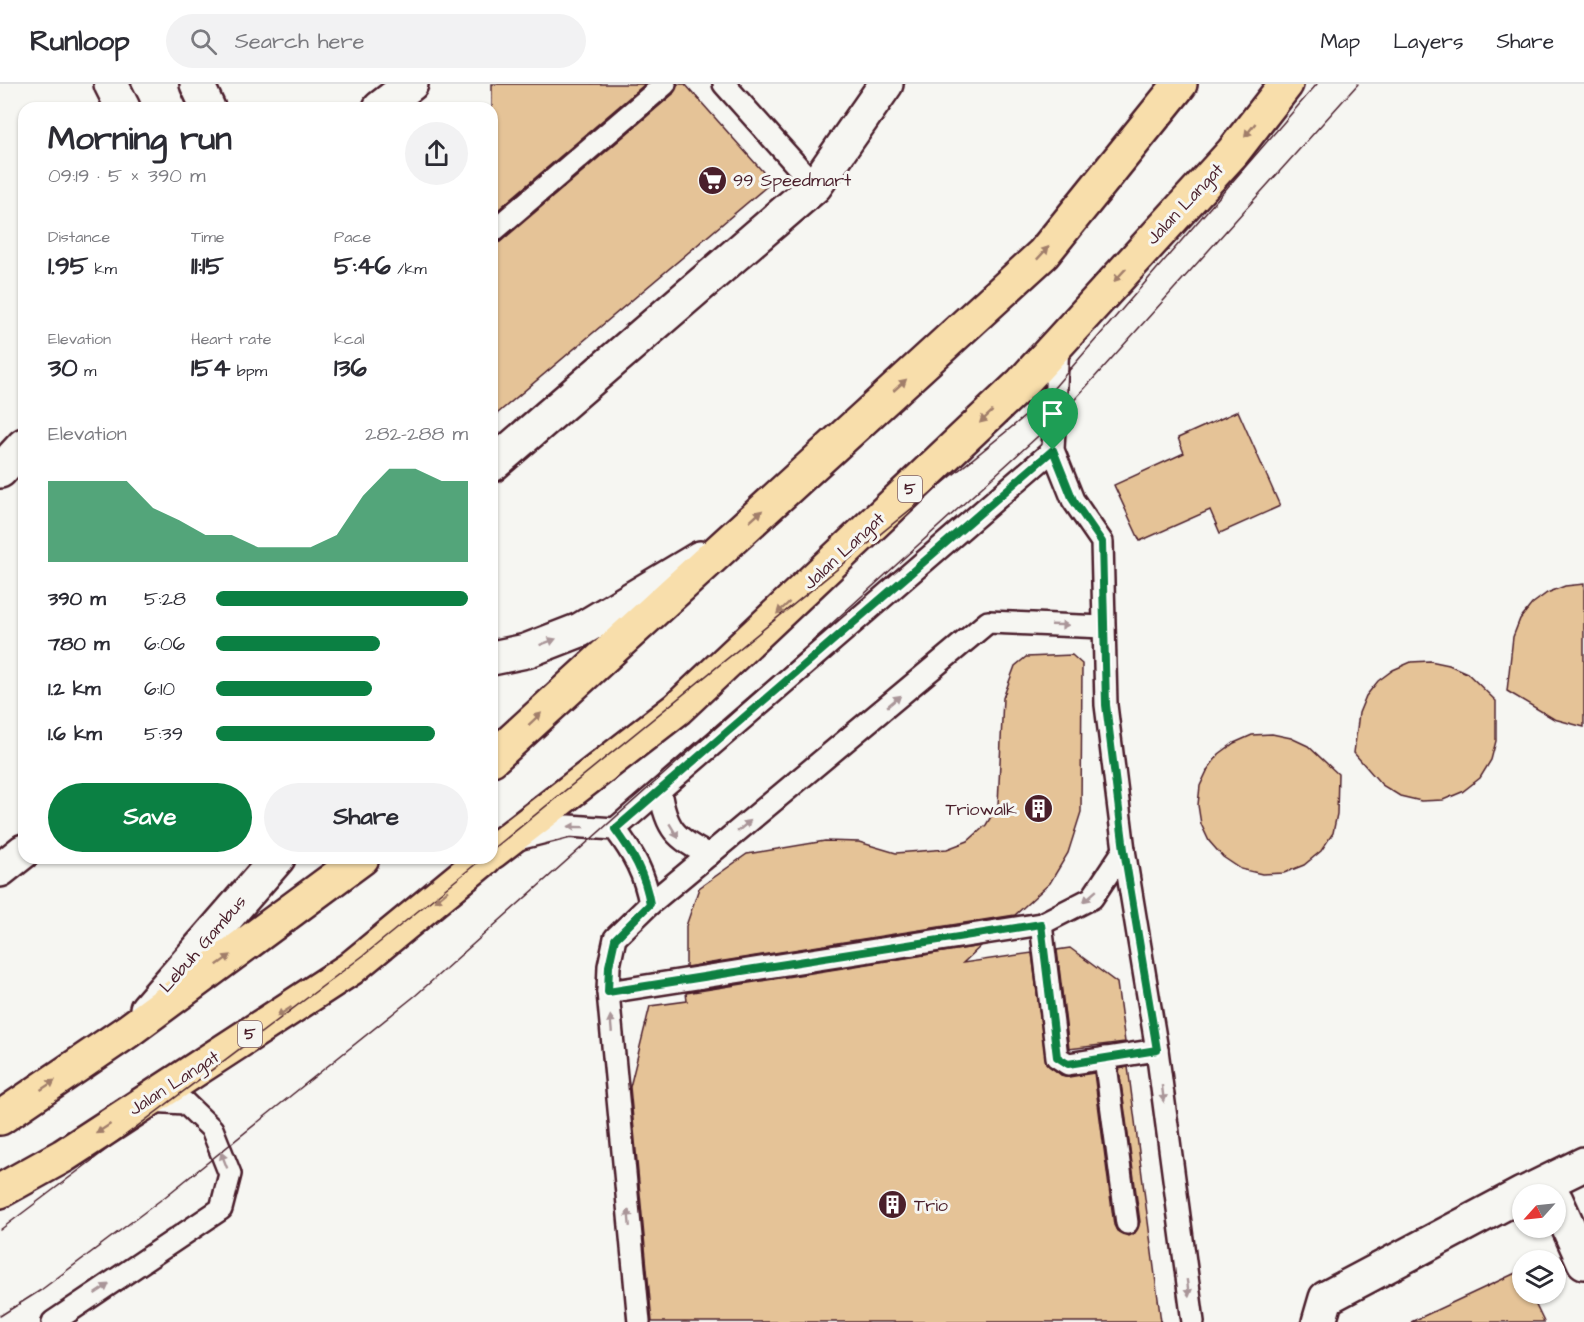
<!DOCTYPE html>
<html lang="en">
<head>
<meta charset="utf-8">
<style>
	body { margin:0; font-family:"Architects Daughter",sans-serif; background:#f2f2f3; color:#2b2b33; height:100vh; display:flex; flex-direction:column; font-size:22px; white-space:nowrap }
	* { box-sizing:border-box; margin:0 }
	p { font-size:20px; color:#7c7c81 }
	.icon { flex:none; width:33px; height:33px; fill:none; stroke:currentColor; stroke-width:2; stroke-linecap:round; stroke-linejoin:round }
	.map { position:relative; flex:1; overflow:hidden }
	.details { position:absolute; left:18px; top:18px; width:480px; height:762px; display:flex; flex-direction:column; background:#fff; border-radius:18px; box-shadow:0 2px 4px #0004 }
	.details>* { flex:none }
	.needle { width:39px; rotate:243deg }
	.fabs { position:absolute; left:1512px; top:1100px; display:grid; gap:12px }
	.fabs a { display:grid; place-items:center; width:54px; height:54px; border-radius:50%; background:#fff; box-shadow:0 2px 4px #0004; font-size:30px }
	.pin { position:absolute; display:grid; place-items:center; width:51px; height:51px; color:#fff; margin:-62px -26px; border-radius:50% 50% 50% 0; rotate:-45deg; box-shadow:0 0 6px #0007 }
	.pin .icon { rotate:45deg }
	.round { display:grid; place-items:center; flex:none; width:63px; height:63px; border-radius:32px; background:#f2f2f3 }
	.head { display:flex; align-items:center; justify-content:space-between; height:102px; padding:0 30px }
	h1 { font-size:33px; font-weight:700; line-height:45px }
	.metrics { display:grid; grid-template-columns:repeat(3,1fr); gap:9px; height:102px; padding:6px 30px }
	.metrics div { display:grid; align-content:center }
	.metrics b { font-size:26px; font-weight:700 }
	.metrics small { font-size:16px; font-weight:400 }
	.metrics p { font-size:16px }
	.chart { height:168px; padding:12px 30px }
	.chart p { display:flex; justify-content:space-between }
	.chart svg { width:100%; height:108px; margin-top:6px; fill:#0b8043; opacity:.7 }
	.action { display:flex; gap:12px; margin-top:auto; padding:12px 30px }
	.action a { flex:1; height:69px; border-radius:36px; background:#0b8043; color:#fff; font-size:24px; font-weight:700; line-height:69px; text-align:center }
	.action a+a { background:#f2f2f3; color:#2b2b33 }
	ul { padding:0 30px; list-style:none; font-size:20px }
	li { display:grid; grid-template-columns:96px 72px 1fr; align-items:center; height:45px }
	li i { height:15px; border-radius:8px; background:#0b8043 }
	header { display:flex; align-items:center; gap:36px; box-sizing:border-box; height:84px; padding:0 30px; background:#fff; border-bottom:2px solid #e1e1e2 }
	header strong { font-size:28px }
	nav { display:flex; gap:33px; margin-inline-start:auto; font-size:21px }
	.search { width:420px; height:54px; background:#f2f2f3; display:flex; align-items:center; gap:15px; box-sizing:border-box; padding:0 21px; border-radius:33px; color:#7c7c81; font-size:22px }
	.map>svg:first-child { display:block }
	.building { fill:#e5c397; stroke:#4a1f2b; stroke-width:1.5 }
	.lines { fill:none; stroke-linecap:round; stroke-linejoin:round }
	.service-casing { stroke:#4a1f2b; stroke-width:26 }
	.minor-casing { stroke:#4a1f2b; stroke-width:38 }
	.tertiary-casing { stroke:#4a1f2b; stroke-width:38 }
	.trunk-casing { stroke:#4a1f2b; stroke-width:38 }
	.service { stroke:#f6f6f2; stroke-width:21 }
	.minor { stroke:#f6f6f2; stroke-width:33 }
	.tertiary { stroke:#f6f6f2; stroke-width:33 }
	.trunk { stroke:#f8deab; stroke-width:33 }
	.tram { stroke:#4a1f2b; stroke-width:1.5 }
	.oneway { fill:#a17e6b }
	.oneway2 { fill:#a99598 }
	.route-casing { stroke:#fff; stroke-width:12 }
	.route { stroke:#0b8043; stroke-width:8 }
	.labels { text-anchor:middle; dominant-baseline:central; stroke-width:6; stroke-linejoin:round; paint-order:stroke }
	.shield { fill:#f6f6f2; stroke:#7e6067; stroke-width:1.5 }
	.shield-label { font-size:16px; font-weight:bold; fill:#4a1f2b }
	.poi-label { font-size:18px; fill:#4a1f2b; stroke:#f6f6f2; text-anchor:start }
	.street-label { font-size:18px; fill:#4a1f2b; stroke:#f6f6f2 }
</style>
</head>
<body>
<header>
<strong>Runloop</strong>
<div class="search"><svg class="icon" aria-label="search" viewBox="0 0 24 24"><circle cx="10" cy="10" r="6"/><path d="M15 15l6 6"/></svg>Search here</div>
<nav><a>Map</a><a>Layers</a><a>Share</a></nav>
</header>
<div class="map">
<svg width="1584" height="1238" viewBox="0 0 1584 1238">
	<rect width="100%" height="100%" fill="#f6f6f2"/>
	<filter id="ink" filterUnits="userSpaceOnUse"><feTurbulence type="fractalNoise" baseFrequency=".0167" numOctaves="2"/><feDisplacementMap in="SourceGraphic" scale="12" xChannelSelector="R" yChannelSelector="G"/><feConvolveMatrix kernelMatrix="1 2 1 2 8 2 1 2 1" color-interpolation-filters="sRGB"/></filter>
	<g filter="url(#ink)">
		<g class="building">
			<path d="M492,0h153l-153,131z"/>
			<path d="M677,0h8l87,98 -280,236v-174l8,-2 173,-148z"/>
			<path d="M1238,327l42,95 -60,27 -10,-23 -70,31 -26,-56 70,-32 -6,-15z"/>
			<path d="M1584,500v143l-30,-8 -47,-28 6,-54 7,-18 12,-15 15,-11 18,-7z"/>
			<path d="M1072,571l10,9 -1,148 -13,41 -18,30 -35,32 -329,52v-41l13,-38 48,-34 78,-13 34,1 37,11 51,-4 21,-8 18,-16 12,-20 5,-107 12,-32 11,-9z"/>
			<path d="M1430,577l19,4 18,8 29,28v40l-5,19 -11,18 -18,14 -19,8 -22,1 -21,-5 -18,-11 -28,-32 5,-40 7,-17 12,-15 15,-11 18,-8z"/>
			<path d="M1272,650l19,4 17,8 30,28 -1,40 -4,19 -12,18 -17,14 -20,8 -22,1 -21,-5 -18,-12 -14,-16 -8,-17 -3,-19 2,-19 8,-17 11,-15 15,-11 18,-8z"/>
			<path d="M981,862l-18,17 69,-10 14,110 15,12 8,2 25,-4 20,152 3,6 11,5 7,-3 5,-11 -21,-153 9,-2 33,255h-509l-22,-235 20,-81 37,-5 -1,-8z"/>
			<path d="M1070,864l47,35 8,59 -56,7 -12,-99z"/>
			<path d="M1520,1187l2,22h8l14,29h-133z"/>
		</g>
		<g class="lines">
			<defs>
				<g id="service">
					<path d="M724,0l91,102"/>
					<path d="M492,148l173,-148"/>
					<path d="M1058,259l-5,107 20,50 29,42 4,163 18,145 33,200 36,272"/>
					<path d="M660,707c6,38 15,47 49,64"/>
					<path d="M615,745l438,-379"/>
					<path d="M518,755l51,-13 46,3c18,24 30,45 35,75l-35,34 -6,28 -1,26 31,330"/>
					<path d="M650,820l338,-282 116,5"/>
					<path d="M1041,840l16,133 11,7 89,-14"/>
					<path d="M608,908l433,-68 51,-26 32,-48"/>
					<path d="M1105,974l22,165"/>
					<path d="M53,1238l168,-113 9,-35 -18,-45 -27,-26 -37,-2"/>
				</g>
				<g id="minor">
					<path d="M197,0l11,24"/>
					<path d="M380,24l31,-24"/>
					<path d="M492,381l323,-279 71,-102"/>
					<path d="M0,387l24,-26"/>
					<path d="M0,786l24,-19"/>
					<path d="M1523,1110l61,-30"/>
					<path d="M1556,1116l28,62"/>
					<path d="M1319,1238l7,-24 196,-104"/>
				</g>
				<g id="tertiary">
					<path d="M111,0l12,24"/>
					<path d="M492,574l34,-7 54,-21 120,-72"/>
					<path d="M147,925l131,-151"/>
				</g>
				<g id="trunk">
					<path d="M492,675l551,-505 137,-170"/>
					<path d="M492,768l185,-143 345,-326 211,-231 53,-68"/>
					<path d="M0,1034l128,-87 234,-173"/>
					<path d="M0,1107l63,-35 287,-187 135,-111"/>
				</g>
			</defs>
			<use href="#service" class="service-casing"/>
			<use href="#minor" class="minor-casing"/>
			<use href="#tertiary" class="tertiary-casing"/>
			<use href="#trunk" class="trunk-casing"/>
			<use href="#service" class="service"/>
			<use href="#minor" class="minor"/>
			<use href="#tertiary" class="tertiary"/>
			<use href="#trunk" class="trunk"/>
			<g class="tram">
				<path d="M492,766l548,-446 277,-320"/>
				<path d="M0,1146l364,-275 119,-97"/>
				<path d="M0,1232l41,-26 125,-94 250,-201 358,-319 285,-259 299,-333"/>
			</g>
		</g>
		<defs><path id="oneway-solid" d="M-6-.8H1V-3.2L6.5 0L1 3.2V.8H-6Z" transform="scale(1.5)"/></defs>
		<g class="oneway">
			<use href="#oneway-solid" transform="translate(1250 46) rotate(128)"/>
			<use href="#oneway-solid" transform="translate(1043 169) rotate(-47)"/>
			<use href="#oneway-solid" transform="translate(1120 191) rotate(133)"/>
			<use href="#oneway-solid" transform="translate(900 301) rotate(-42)"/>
			<use href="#oneway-solid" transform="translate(986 333) rotate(137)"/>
			<use href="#oneway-solid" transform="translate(756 432) rotate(-42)"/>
			<use href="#oneway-solid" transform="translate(783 524) rotate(137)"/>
			<use href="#oneway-solid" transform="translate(535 635) rotate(-43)"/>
			<use href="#oneway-solid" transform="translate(441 812) rotate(141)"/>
			<use href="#oneway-solid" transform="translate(224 876) rotate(-36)"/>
			<use href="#oneway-solid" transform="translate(284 928) rotate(147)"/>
			<use href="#oneway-solid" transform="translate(48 1001) rotate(-34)"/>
			<use href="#oneway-solid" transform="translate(103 1045) rotate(147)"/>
		</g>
		<g class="oneway2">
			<use href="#oneway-solid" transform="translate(1060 541) rotate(2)"/>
			<use href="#oneway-solid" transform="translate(548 558) rotate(-21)"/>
			<use href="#oneway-solid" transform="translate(894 617) rotate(-40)"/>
			<use href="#oneway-solid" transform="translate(744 742) rotate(-40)"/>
			<use href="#oneway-solid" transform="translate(576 743) rotate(-179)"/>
			<use href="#oneway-solid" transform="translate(674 747) rotate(59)"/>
			<use href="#oneway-solid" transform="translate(1090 812) rotate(139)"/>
			<use href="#oneway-solid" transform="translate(611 940) rotate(-95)"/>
			<use href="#oneway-solid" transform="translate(1163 1010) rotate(83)"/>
			<use href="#oneway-solid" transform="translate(224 1076) rotate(-111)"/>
			<use href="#oneway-solid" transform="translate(629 1134) rotate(-95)"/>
			<use href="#oneway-solid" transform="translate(1188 1204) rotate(82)"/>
			<use href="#oneway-solid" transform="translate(102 1205) rotate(-34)"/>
		</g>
	</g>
	<g class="lines" filter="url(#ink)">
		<defs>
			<path id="route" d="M1053,366l20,50 29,42 4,163 18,145 33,200 -89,14 -11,-7 -16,-133 -433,68 1,-26 6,-27 35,-35c-5,-30 -17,-51 -35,-75z"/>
		</defs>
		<use href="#route" class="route-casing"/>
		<use href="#route" class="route"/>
	</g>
	<defs>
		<symbol id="supermarket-disc" viewBox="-11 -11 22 22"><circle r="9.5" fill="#4a1f2b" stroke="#f6f6f2"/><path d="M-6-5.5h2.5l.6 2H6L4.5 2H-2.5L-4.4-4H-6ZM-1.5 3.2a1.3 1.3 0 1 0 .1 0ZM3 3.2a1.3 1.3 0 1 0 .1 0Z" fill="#fff"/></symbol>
		<symbol id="building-disc" viewBox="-11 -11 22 22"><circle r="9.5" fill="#4a1f2b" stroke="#f6f6f2"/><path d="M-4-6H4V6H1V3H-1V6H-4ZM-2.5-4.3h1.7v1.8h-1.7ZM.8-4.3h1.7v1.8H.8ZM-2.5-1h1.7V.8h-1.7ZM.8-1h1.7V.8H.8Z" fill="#fff"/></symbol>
	</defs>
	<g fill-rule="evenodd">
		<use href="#supermarket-disc" x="696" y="80" width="33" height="33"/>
		<use href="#building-disc" x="1022" y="708" width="33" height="33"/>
		<use href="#building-disc" x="876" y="1104" width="33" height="33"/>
	</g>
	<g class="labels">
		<g class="shield">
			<rect x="898" y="392" width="24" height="26" rx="4.5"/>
			<rect x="238" y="937" width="24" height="26" rx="4.5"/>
		</g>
		<g class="shield-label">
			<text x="910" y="405">5</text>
			<text x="250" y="950">5</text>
		</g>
		<g class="poi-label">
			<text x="733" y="96">99 Speedmart</text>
			<text x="1017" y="725" text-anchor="end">Triowalk</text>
			<text x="914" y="1121">Trio</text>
		</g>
		<g class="street-label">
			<text transform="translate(1185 120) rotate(-47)">Jalan Langat</text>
			<text transform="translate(844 467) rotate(-43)">Jalan Langat</text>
			<text transform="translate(203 860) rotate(-49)">Lebuh Gambus</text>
			<text transform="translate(174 999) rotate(-33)">Jalan Langat</text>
		</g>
	</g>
</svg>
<div class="fabs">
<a><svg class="needle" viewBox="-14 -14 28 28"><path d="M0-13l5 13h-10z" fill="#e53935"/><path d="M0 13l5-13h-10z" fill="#7c7c81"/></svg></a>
<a><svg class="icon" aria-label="layers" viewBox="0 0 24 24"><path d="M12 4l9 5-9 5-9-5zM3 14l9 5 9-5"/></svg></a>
</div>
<div class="pin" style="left:1053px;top:366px;background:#1e9e55"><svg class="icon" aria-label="arrive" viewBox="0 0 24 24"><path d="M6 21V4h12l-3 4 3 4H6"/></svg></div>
<section class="details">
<div class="head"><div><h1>Morning run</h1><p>09:19 · 5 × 390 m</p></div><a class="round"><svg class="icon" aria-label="share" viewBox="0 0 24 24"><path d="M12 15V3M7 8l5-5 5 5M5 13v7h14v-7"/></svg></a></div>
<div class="metrics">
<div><p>Distance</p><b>1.95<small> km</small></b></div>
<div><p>Time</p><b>11:15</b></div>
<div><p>Pace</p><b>5:46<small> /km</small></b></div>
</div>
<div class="metrics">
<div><p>Elevation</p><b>30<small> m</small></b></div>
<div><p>Heart rate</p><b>154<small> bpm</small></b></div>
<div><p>kcal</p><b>136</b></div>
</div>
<div class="chart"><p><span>Elevation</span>282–288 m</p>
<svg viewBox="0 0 160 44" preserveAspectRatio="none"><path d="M0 44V11L10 11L20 11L30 11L40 22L50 27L60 33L70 33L80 38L90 38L100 38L110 33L120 17L130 6L140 6L150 11L160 11V44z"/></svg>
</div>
<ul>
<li><b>390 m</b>5:28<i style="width:100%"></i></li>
<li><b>780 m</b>6:06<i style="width:65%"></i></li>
<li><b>1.2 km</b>6:10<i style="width:62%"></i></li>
<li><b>1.6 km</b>5:39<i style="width:87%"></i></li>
</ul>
<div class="action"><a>Save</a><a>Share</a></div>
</section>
</div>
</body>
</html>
